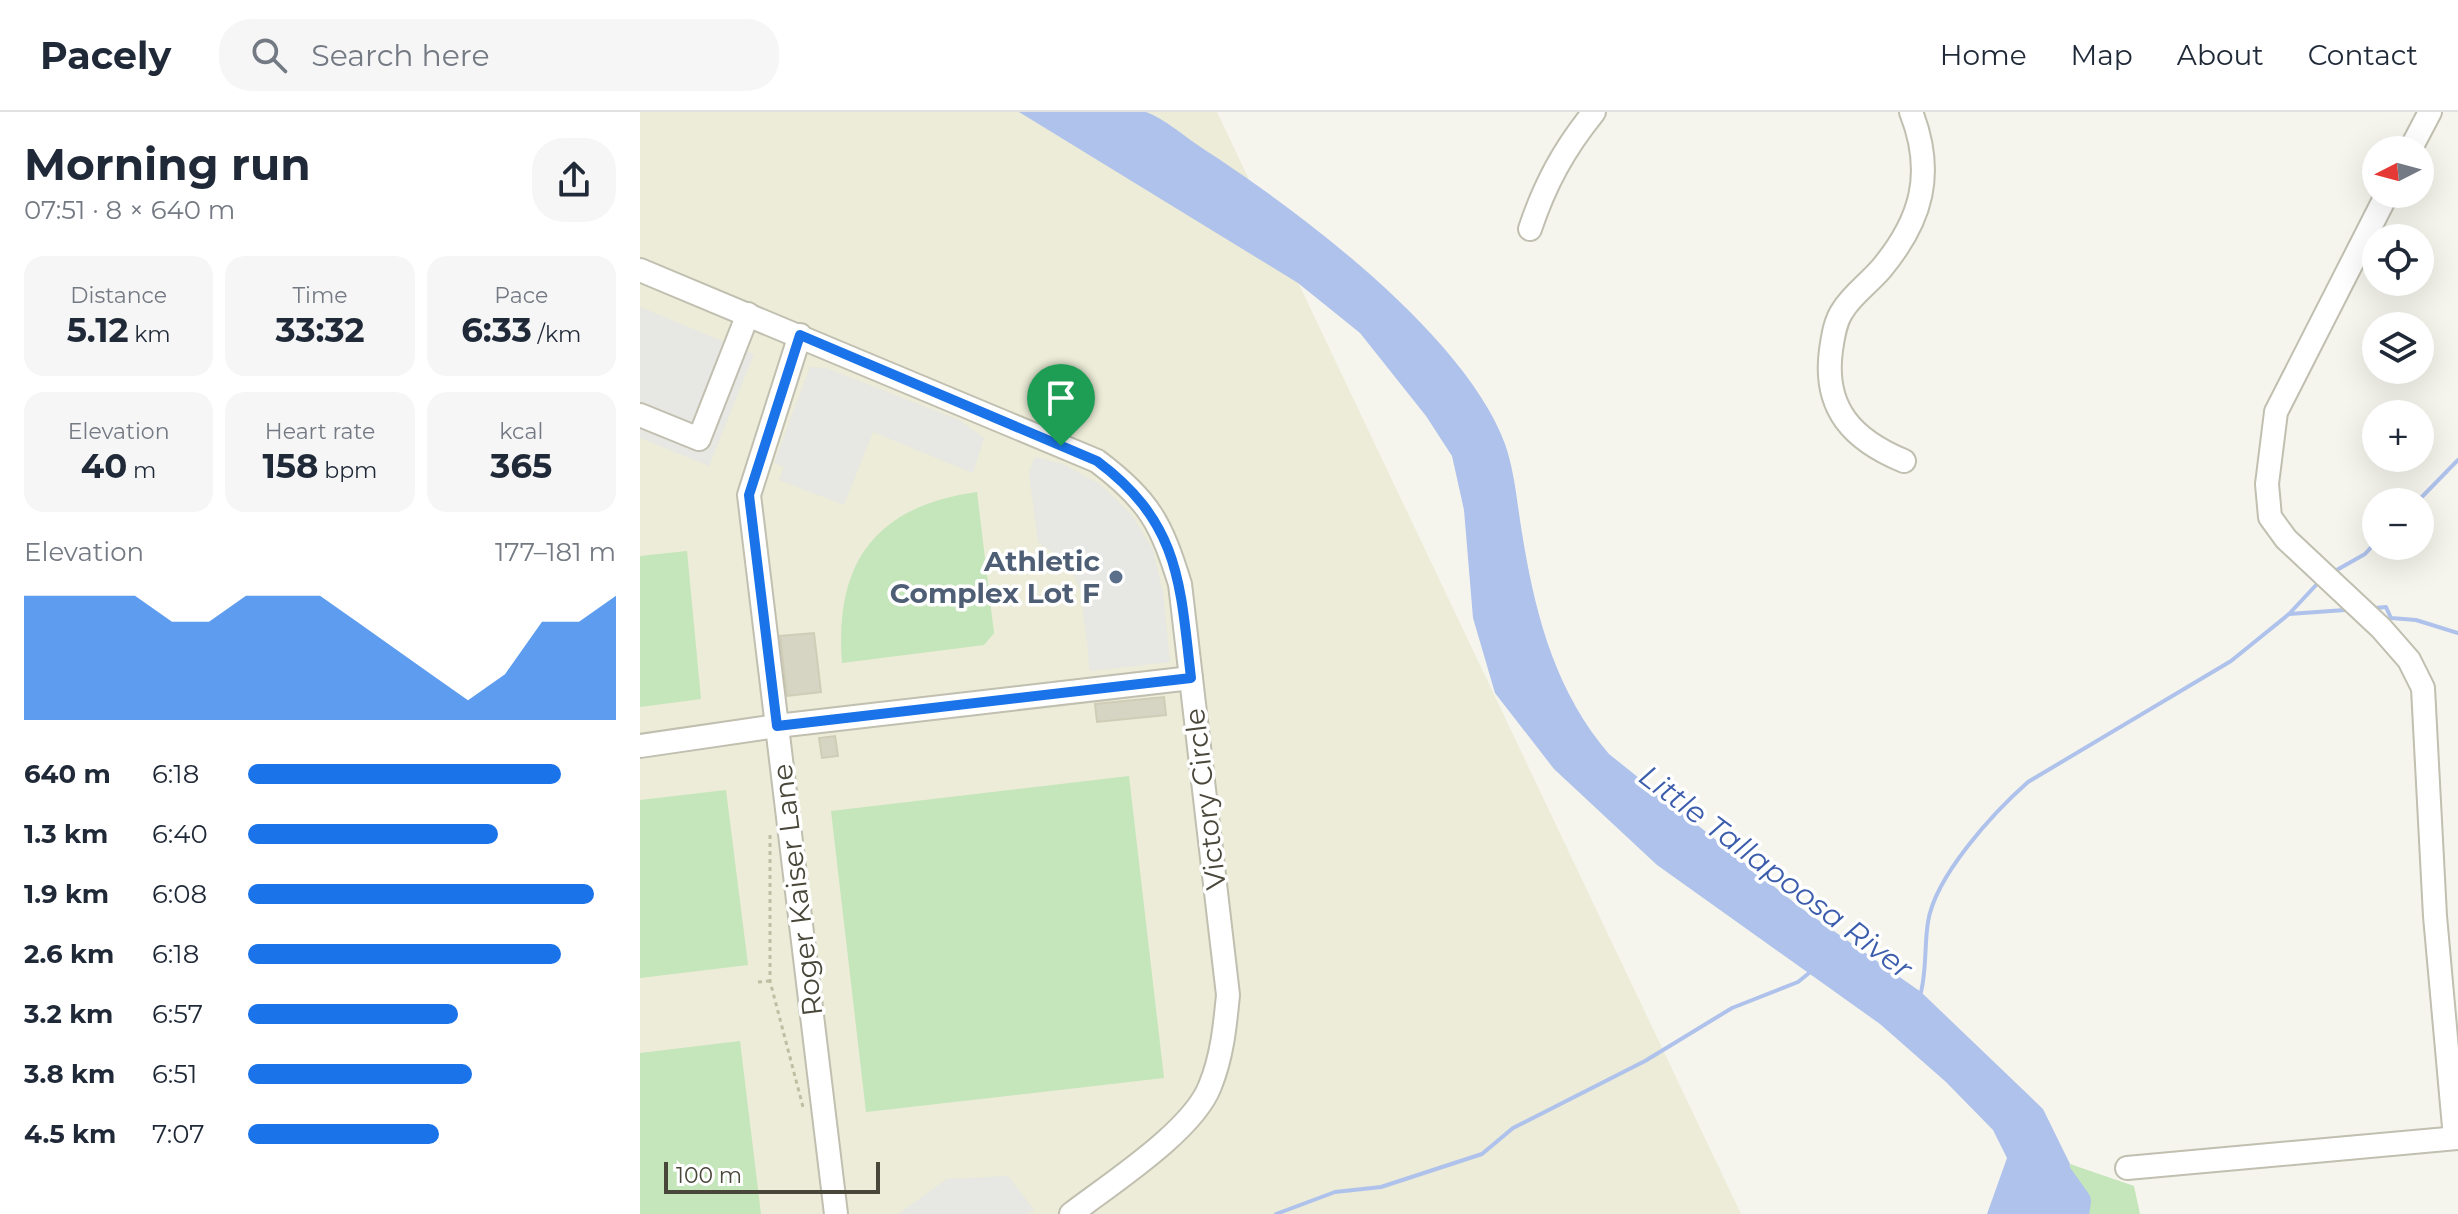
<!DOCTYPE html>
<html lang="en">
<head>
<meta charset="utf-8">
<style>
	body { margin:0; font-family:Montserrat,sans-serif; background:#f6f6f7; color:#1f2937; height:100vh; display:flex; flex-direction:column; font-size:30px; white-space:nowrap }
	* { box-sizing:border-box; margin:0 }
	p { font-size:26px; color:#747a83 }
	.icon { flex:none; width:44px; height:44px; fill:none; stroke:currentColor; stroke-width:2; stroke-linecap:round; stroke-linejoin:round }
	.map { position:relative; flex:1; overflow:hidden }
	.side { display:flex; flex-direction:column; background:#fff; width:640px }
	.side>* { flex:none }
	.needle { width:52px; rotate:264deg }
	.fabs { position:absolute; left:1722px; top:24px; display:grid; gap:16px }
	.fabs a { display:grid; place-items:center; width:72px; height:72px; border-radius:50%; background:#fff; box-shadow:0 8px 32px #0002; font-size:40px }
	.scale { position:absolute; left:24px; bottom:20px; width:216px; box-sizing:border-box; padding-left:8px; border:4px solid #49473a; border-top:0; font-size:22px; line-height:28px; white-space:nowrap; color:#49473a; -webkit-text-stroke:6px #fff; paint-order:stroke }
	.pin { position:absolute; display:grid; place-items:center; width:68px; height:68px; color:#fff; margin:-82px -34px; border-radius:50% 50% 50% 0; rotate:-45deg; box-shadow:0 0 8px #0007 }
	.pin .icon { rotate:45deg }
	.round { display:grid; place-items:center; flex:none; width:84px; height:84px; border-radius:32px; background:#f6f6f7 }
	.overview { display:flex; align-items:center; justify-content:space-between; height:136px; padding:0 24px }
	h1 { font-size:44px; font-weight:700; line-height:60px }
	.figures { display:grid; grid-template-columns:repeat(3,1fr); gap:12px; height:136px; padding:8px 24px }
	.figures div { display:grid; align-content:center; border-radius:20px; background:#f6f6f7; text-align:center }
	.figures b { font-size:34px; font-weight:700 }
	.figures small { font-size:22px; font-weight:400 }
	.figures p { font-size:22px }
	.chart { height:224px; padding:16px 24px }
	.chart p { display:flex; justify-content:space-between }
	.chart svg { width:100%; height:144px; margin-top:8px; fill:#1a73e8; opacity:.7 }
	ul { padding:0 24px; list-style:none; font-size:26px }
	li { display:grid; grid-template-columns:128px 96px 1fr; align-items:center; height:60px }
	li i { height:20px; border-radius:10px; background:#1a73e8 }
	header { display:flex; align-items:center; gap:48px; box-sizing:border-box; height:112px; padding:0 40px; background:#fff; border-bottom:2px solid #e0e1e3 }
	header strong { font-size:38px }
	nav { display:flex; gap:44px; margin-inline-start:auto; font-size:28px }
	.search { width:560px; height:72px; background:#f6f6f7; display:flex; align-items:center; gap:20px; box-sizing:border-box; padding:0 28px; border-radius:32px; color:#747a83; font-size:30px }
	main { display:flex; flex:1; min-height:0 }
	.map>svg:first-child { display:block }
	.education { fill:#ececd8 }
	.green { fill:#c5e5ba }
	.parking { fill:#e7e7e3 }
	.water { fill:#afc2eb }
	.lines { fill:none; stroke-linecap:round; stroke-linejoin:round }
	.stream { stroke:#afc2eb; stroke-width:4 }
	.river { stroke:#afc2eb; stroke-width:26 }
	.building { fill:#d6d4c3; stroke:#d0cdb7; stroke-width:2 }
	.minor-casing { stroke:#c0bfb0; stroke-width:26 }
	.path { stroke:#c0bea2; stroke-width:3; stroke-dasharray:4 4; stroke-linecap:butt }
	.minor { stroke:#fff; stroke-width:22 }
	.route-casing { stroke:#fff; stroke-width:16 }
	.route { stroke:#1a73e8; stroke-width:10 }
	.service-dot { fill:#5c6f8a; stroke:#fff; stroke-width:3 }
	.labels { text-anchor:middle; dominant-baseline:central; stroke-width:7; stroke-linejoin:round; paint-order:stroke }
	.service-label { font-size:28px; font-weight:bold; fill:#4e5e75; stroke:#fff; text-anchor:end }
	.street-label { font-size:28px; fill:#49473a; stroke:#fff }
	.water-label { font-size:30px; font-style:italic; fill:#3c5dac; stroke:#fff }
</style>
</head>
<body>
<header>
<strong>Pacely</strong>
<div class="search"><svg class="icon" aria-label="search" viewBox="0 0 24 24"><circle cx="10" cy="10" r="6"/><path d="M15 15l6 6"/></svg>Search here</div>
<nav><a>Home</a><a>Map</a><a>About</a><a>Contact</a></nav>
</header>
<main>
<section class="side">
<div class="overview"><div><h1>Morning run</h1><p>07:51 · 8 × 640 m</p></div><a class="round"><svg class="icon" aria-label="share" viewBox="0 0 24 24"><path d="M12 15V3M7 8l5-5 5 5M5 13v7h14v-7"/></svg></a></div>
<div class="figures">
<div><p>Distance</p><b>5.12<small> km</small></b></div>
<div><p>Time</p><b>33:32</b></div>
<div><p>Pace</p><b>6:33<small> /km</small></b></div>
</div>
<div class="figures">
<div><p>Elevation</p><b>40<small> m</small></b></div>
<div><p>Heart rate</p><b>158<small> bpm</small></b></div>
<div><p>kcal</p><b>365</b></div>
</div>
<div class="chart"><p><span>Elevation</span>177–181 m</p>
<svg viewBox="0 0 160 44" preserveAspectRatio="none"><path d="M0 44V6L10 6L20 6L30 6L40 14L50 14L60 6L70 6L80 6L90 14L100 22L110 30L120 38L130 30L140 14L150 14L160 6V44z"/></svg>
</div>
<ul>
<li><b>640 m</b>6:18<i style="width:85%"></i></li>
<li><b>1.3 km</b>6:40<i style="width:68%"></i></li>
<li><b>1.9 km</b>6:08<i style="width:94%"></i></li>
<li><b>2.6 km</b>6:18<i style="width:85%"></i></li>
<li><b>3.2 km</b>6:57<i style="width:57%"></i></li>
<li><b>3.8 km</b>6:51<i style="width:61%"></i></li>
<li><b>4.5 km</b>7:07<i style="width:52%"></i></li>
</ul>
</section>
<div class="map">
<svg width="1818" height="1102" viewBox="0 0 1818 1102">
	<rect width="100%" height="100%" fill="#f5f5ed"/>
	<path class="education" d="M0,0h577l524,1102h-1101z"/>
	<g class="green">
		<path d="M337,380l17,141 -10,12 -142,18c-8,-101 34,-157 135,-171z"/>
		<path d="M47,439l14,148 -61,8v-151z"/>
		<path d="M489,664l35,302 -298,34 -35,-301z"/>
		<path d="M86,678l22,175 -108,13v-178z"/>
		<path d="M100,929l21,173h-121v-161z"/>
		<path d="M1430,1052l64,22 6,28h-76z"/>
	</g>
	<g class="parking">
		<path d="M0,195l114,47 -45,112 -69,-28z"/>
		<path d="M170,255l16,1 133,52 25,18 -11,35 -100,-41 -29,73 -65,-25 5,-13 -10,-4z"/>
		<path d="M395,345l28,7 38,21 30,29 22,36 10,43 7,69 -80,9 -9,-81 -14,-27 -29,-21 -9,-70z"/>
		<path d="M368,1064l26,34 -6,4h-130l49,-35z"/>
	</g>
	<path class="water" d="M379,0c25,0 108,0 127,0 19,7 39,25 56,36 96,62 263,187 303,296 10,29 12,59 17,89 13,81 33,158 87,221l192,154 120,84 122,117 27,55 -6,50h-77l20,-56 -14,-28 -47,-48 -66,-58 -223,-159 -103,-96 -59,-76 -22,-75 -9,-108 -12,-54 -26,-40 -66,-83 -62,-50z"/>
	<g class="lines">
		<g class="stream">
			<path d="M1777,390l41,-42"/>
			<path d="M1695,459l30,-17 11,-12"/>
			<path d="M1735,496l11,-1 5,11 25,2 42,13"/>
			<path d="M1649,502l56,-4"/>
			<path d="M1280,884c7,-24 4,-49 8,-74 7,-46 66,-110 100,-140l203,-121 58,-47 29,-31"/>
			<path d="M636,1102l59,-22 46,-5 101,-33 31,-26 132,-67 87,-53 66,-26 16,-13"/>
		</g>
		<path class="river" d="M1408,1047l30,42 -2,13"/>
	</g>
	<g class="building">
		<path d="M174,521l7,59 -34,4 -7,-60z"/>
		<path d="M524,585l2,18 -69,7 -2,-18z"/>
		<path d="M195,624l3,20 -16,2 -3,-20z"/>
	</g>
	<g class="lines">
		<defs>
			<g id="minor">
				<path d="M1770,38l20,-38"/>
				<path d="M1747,82l-111,218 -9,72 3,33 16,22 95,89 28,32 14,28 12,228 20,222"/>
				<path d="M890,117c15,-45 34,-80 64,-117"/>
				<path d="M0,158l457,191c52,39 64,62 83,123l48,411c-3,31 -6,62 -18,91 -17,45 -100,98 -139,128"/>
				<path d="M160,223l-51,160 87,719"/>
				<path d="M0,303l59,24 49,-125"/>
				<path d="M1264,349c-51,-21 -81,-52 -73,-111 2,-13 4,-29 12,-40 9,-15 26,-27 38,-41 41,-49 54,-96 30,-157"/>
				<path d="M0,634l137,-20 414,-48"/>
				<path d="M1487,1056l331,-30"/>
			</g>
		</defs>
		<use href="#minor" class="minor-casing"/>
		<g class="path">
			<path d="M130,723v146l33,126"/>
			<path d="M118,870l12,-1"/>
		</g>
		<use href="#minor" class="minor"/>
	</g>
	<g class="lines">
		<defs>
			<path id="route" d="M160,223l297,126c83,62 83,122 94,217l-414,48 -28,-231z"/>
		</defs>
		<use href="#route" class="route-casing"/>
		<use href="#route" class="route"/>
	</g>
	<circle class="service-dot" cx="476" cy="465" r="8"/>
	<g class="labels">
		<g class="service-label">
			<text x="460" y="449">Athletic<tspan x="460" dy="32">Complex Lot F</tspan></text>
		</g>
		<g class="street-label">
			<text transform="translate(565 687) rotate(-97)">Victory Circle</text>
			<text transform="translate(157 778) rotate(-97)">Roger Kaiser Lane</text>
		</g>
		<g class="water-label">
			<text transform="translate(1136 760) rotate(37)">Little Tallapoosa River</text>
		</g>
	</g>
</svg>
<div class="fabs">
<a><svg class="needle" viewBox="-14 -14 28 28"><path d="M0-13l5 13h-10z" fill="#e53935"/><path d="M0 13l5-13h-10z" fill="#747a83"/></svg></a>
<a><svg class="icon" aria-label="locate" viewBox="0 0 24 24"><circle cx="12" cy="12" r="6"/><path d="M12 2v4M12 18v4M2 12h4M18 12h4"/></svg></a>
<a><svg class="icon" aria-label="layers" viewBox="0 0 24 24"><path d="M12 4l9 5-9 5-9-5zM3 14l9 5 9-5"/></svg></a>
<a>+</a>
<a>−</a>
</div>
<div class="scale">100 m</div>
<div class="pin" style="left:421px;top:334px;background:#1e9e55"><svg class="icon" aria-label="arrive" viewBox="0 0 24 24"><path d="M6 21V4h12l-3 4 3 4H6"/></svg></div>
</div>
</main>
</body>
</html>
